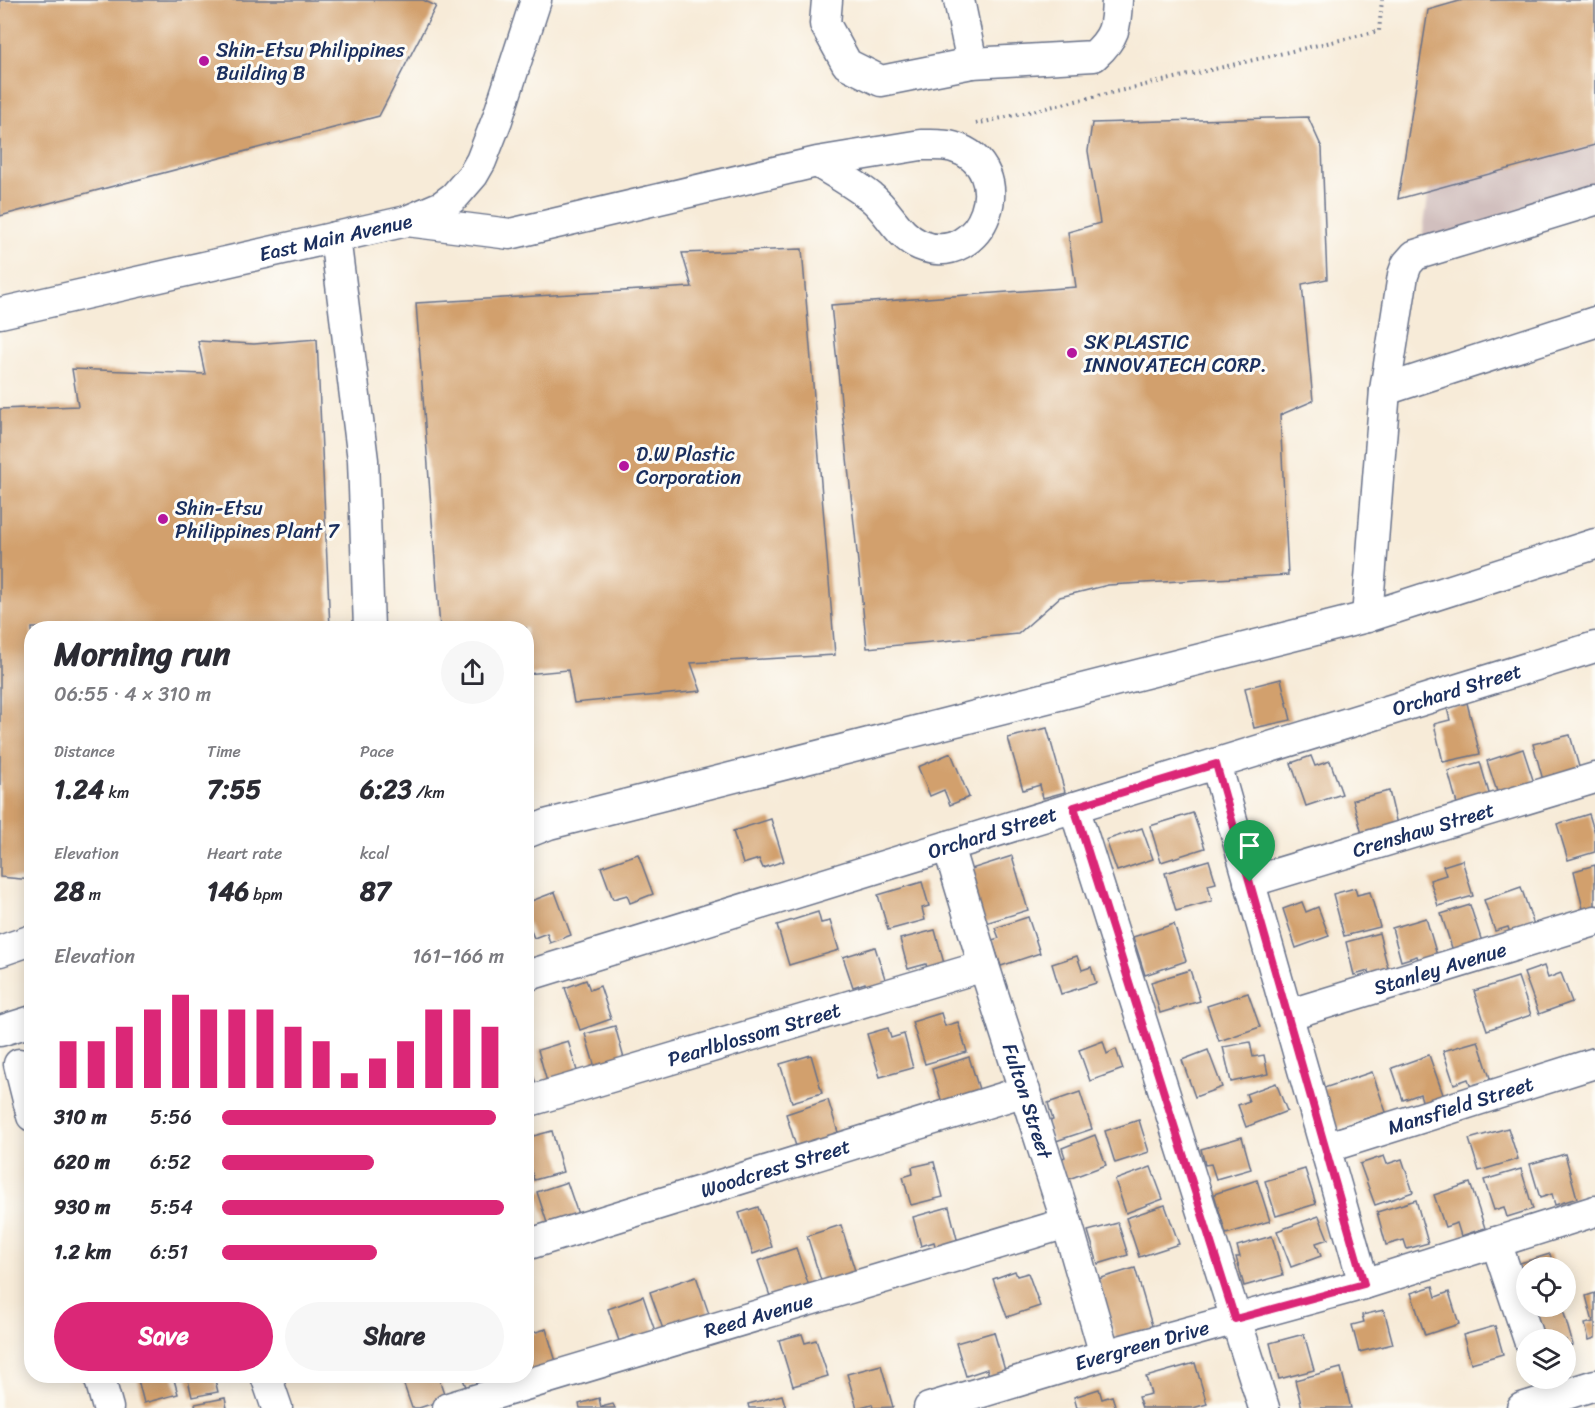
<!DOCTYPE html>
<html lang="en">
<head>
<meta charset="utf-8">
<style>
	body { margin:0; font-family:Sriracha,sans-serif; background:#f7f7f7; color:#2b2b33; height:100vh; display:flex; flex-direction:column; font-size:22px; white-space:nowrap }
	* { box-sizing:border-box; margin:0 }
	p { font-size:20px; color:#7c7c81 }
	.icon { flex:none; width:33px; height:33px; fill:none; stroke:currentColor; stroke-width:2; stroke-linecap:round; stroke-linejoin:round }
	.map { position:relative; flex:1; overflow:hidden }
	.details { position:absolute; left:24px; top:621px; width:510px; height:762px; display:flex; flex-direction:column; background:#fff; border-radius:24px; box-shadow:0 3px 15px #0003 }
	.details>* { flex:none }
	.tools { position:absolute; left:1516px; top:1257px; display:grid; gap:12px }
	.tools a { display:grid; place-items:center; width:60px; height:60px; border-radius:50%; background:#fff; box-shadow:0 3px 15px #0003; font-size:30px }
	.pin { position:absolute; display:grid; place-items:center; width:51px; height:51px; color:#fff; margin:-62px -26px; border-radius:50% 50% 50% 0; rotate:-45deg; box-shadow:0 0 6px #0007 }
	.pin .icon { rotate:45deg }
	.round { display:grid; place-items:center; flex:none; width:63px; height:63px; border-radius:32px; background:#f7f7f7 }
	.overview { display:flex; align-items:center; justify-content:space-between; height:102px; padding:0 30px }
	h1 { font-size:33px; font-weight:800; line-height:45px }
	.metrics { display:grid; grid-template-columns:repeat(3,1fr); gap:9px; height:102px; padding:6px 30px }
	.metrics div { display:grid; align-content:center }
	.metrics b { font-size:26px; font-weight:800 }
	.metrics small { font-size:16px; font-weight:400 }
	.metrics p { font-size:16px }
	.chart { height:168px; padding:12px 30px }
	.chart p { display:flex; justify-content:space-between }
	.chart svg { width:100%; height:108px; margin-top:6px; stroke:#db2777; stroke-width:6 }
	.primary-button { display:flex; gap:12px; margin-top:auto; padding:12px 30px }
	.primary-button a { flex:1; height:69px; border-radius:36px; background:#db2777; color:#fff; font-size:24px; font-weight:800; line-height:69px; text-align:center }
	.primary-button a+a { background:#f7f7f7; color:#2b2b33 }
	ul { padding:0 30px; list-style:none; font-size:20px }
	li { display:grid; grid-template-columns:96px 72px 1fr; align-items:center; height:45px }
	li i { height:15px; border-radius:8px; background:#db2777 }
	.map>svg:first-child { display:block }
	.industrial { fill:#d1bfbe }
	.building { fill:#d2a06d }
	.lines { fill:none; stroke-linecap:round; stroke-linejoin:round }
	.minor-casing { stroke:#687189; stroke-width:33 }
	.path { stroke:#687189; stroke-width:4; stroke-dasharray:1.5 4.5; stroke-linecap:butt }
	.minor { stroke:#fff; stroke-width:30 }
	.route-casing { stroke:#fff; stroke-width:12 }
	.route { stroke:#db2777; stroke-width:8 }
	.poi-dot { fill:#b5179e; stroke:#fdfcf7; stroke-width:2 }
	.labels { text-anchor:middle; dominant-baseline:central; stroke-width:6; stroke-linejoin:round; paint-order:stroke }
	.poi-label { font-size:20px; fill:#1b2f5e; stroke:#fdfcf7; text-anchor:start }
	.street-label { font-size:20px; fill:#1b2f5e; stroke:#fdfcf7 }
</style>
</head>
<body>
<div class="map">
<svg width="1595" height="1408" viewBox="0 0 1595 1408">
	<rect width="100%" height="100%" fill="#fdfcf7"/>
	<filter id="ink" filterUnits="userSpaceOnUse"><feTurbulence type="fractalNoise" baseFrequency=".0167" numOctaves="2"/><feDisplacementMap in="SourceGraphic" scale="12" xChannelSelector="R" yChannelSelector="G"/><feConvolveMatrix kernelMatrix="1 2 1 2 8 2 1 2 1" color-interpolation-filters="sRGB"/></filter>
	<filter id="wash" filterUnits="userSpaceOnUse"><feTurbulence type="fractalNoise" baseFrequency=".008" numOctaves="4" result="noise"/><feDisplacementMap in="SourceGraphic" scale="24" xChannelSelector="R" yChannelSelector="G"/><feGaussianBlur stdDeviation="1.35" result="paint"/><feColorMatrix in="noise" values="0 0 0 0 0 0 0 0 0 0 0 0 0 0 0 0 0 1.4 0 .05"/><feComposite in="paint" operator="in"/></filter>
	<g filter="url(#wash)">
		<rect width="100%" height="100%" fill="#f7ebd8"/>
		<path class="industrial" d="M1457,0h138v192l-174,53z"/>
		<g id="blocks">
			<g class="building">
				<path d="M0,0h423l13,6 -57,110 -379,100z"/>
				<path d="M1463,0h132v145l-197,54 30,-189z"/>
				<path d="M1308,117l14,31 5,131 -25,5 11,117 -33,14 8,160 -180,10 -48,12 -42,37 -151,14 -36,-343 245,-18 -8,-55 32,-9 -12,-72 4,-28z"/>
				<path d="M802,249l33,406 -144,8 10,28 -127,12 -6,-33 -42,4v-46h-86l-24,-325 276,-16 -10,-34z"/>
				<path d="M317,339l13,289h-298v252l-32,-3v-468l78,-3 -6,-37 133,5 -7,-33 56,3z"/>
				<path d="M1281,679l10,41 -37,8 -9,-40z"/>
				<path d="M1467,703l13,51 -37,8 -9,-38 16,-4 -3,-12z"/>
				<path d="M1047,728l18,64 -22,6 -3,-13 -17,5 -15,-52z"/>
				<path d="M1570,735l13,46 -37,10 -13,-47z"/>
				<path d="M1523,749l14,43 -36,12 -14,-43z"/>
				<path d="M951,753l18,44 -19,8 -6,-15 -14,6 -12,-29z"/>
				<path d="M1311,756l4,10 15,-5 12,33 -36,12 -15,-43z"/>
				<path d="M1480,762l13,45 -36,-3 -9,-33z"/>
				<path d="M1389,791l9,38 -35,9 -10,-38z"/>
				<path d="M1193,813l12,35 -44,14 -11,-36z"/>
				<path d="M1589,814l6,19v19l-27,8 -11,-36z"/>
				<path d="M771,819l13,42 -21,7 -4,-9 -16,5 -10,-33z"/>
				<path d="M1142,828l11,31 -36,12 -11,-31z"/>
				<path d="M638,854l15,40 -23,9 -3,-8 -14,4 -12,-32z"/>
				<path d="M1012,856l16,54 -49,15 -17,-53z"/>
				<path d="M1209,860l7,23 -8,2 4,16 -36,10 -11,-38z"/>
				<path d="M1462,860l11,36 -35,10 -8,-26 16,-5 -3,-9z"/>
				<path d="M1595,865v45l-11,3 -10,-42z"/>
				<path d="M922,882l7,24 -7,2 3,12 -37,10 -10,-35z"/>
				<path d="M1521,887l15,44 -24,8 -4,-12 -13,4 -11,-31z"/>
				<path d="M1355,888l2,7 13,-3 10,35 -36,9 -11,-42z"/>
				<path d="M555,892l16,43 -21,8 -3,-10 -13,5 -8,-19v-16z"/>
				<path d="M1302,902l4,10 12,-5 11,29 -33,12 -13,-39z"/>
				<path d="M1470,905l13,40 -29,9 -13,-40z"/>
				<path d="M818,912l3,11 9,-2 9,29 -50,15 -12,-40z"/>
				<path d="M1028,917l12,36 -39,13 -9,-26 7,-2 -4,-10z"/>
				<path d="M1426,918l12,41 -18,6 -3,-9 -16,5 -9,-33z"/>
				<path d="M1174,924l12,37 -41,14 -12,-38z"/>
				<path d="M935,930l11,41 -17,5 -3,-12 -18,5 -8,-30z"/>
				<path d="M1379,933l11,43 -18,5 -3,-10 -15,4 -8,-33z"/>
				<path d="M875,947l12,38 -20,6 -2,-8 -12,4 -10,-30z"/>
				<path d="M1077,956l5,14 9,-3 5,16 -35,11 -9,-30z"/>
				<path d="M1544,966l4,12 13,-5 11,29 -33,12 -15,-41z"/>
				<path d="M1190,970l10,31 -40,12 -9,-31z"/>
				<path d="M1518,977l13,38 -44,15 -13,-39z"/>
				<path d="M586,980l4,10 10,-4 11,33 -31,11 -15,-42z"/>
				<path d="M1248,993l12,34 -41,14 -12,-35z"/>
				<path d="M941,1013l4,13 13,-4 9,30 -42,12 -13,-42z"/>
				<path d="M615,1026l11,40 -29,8 -12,-40z"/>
				<path d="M888,1028l3,10 13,-4 9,34 -33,9 -13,-43z"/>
				<path d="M568,1041l10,33 -31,8 -9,-32z"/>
				<path d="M1103,1041l4,13 9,-5 7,20 -33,12 -11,-31z"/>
				<path d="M1478,1041l13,40 -20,6 -3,-8 -14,5 -11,-33z"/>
				<path d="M1250,1042l3,15 11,-2 4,19 -37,8 -8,-35z"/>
				<path d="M1208,1050l14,37 -27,10 -13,-37z"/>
				<path d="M811,1055l11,38 -30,9 -12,-38z"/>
				<path d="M1429,1055l16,45 -21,7 -4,-13 -17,6 -11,-32z"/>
				<path d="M526,1056l11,30 -11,12z"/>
				<path d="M969,1057l13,42 -38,11 -12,-41z"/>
				<path d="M1372,1072l14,40 -52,17 -13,-40z"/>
				<path d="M1276,1083l11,28 -41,16 -8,-22 11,-4 -3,-7z"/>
				<path d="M1080,1092l12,37 -39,13 -7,-20 7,-2 -5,-17z"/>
				<path d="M828,1100l13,42 -42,14 -13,-42z"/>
				<path d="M1139,1120l10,32 -34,11 -10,-32z"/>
				<path d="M1508,1128l10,31 -39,12 -10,-32z"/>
				<path d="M552,1131l11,41 -29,8 -8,-25v-17z"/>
				<path d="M1095,1135l11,30 -40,15 -8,-20 7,-3 -3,-9z"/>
				<path d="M1242,1137l9,32 -35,10 -5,-15 -6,1 -4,-16z"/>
				<path d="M1565,1154l12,44 -22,7 -3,-11 -12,4 -10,-34z"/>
				<path d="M1384,1156l3,8 15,-5 11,33 -38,13 -15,-41z"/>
				<path d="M934,1162l9,35 -32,8 -8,-28 10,-3 -1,-7z"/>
				<path d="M1151,1167l12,32 -37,14 -11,-33z"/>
				<path d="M1305,1169l11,35 -40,12 -11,-35z"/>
				<path d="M1521,1169l12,40 -26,8 -3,-10 -10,3 -10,-30z"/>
				<path d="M1257,1180l13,41 -44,13 -12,-40z"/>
				<path d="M567,1182l14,41 -31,9 -13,-40z"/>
				<path d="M1470,1183l15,45 -24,8 -4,-13 -12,4 -11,-32z"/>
				<path d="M1416,1200l12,43 -21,6 -3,-9 -18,5 -9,-33z"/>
				<path d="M1165,1205l14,39 -40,13 -13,-39z"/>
				<path d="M758,1207l14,40 -19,7 -14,-41z"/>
				<path d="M949,1207l10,40 -22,5 -3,-10 -13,4 -8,-29z"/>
				<path d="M1319,1216l9,23 -12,4 5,13 -30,11 -14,-36z"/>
				<path d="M1118,1223l10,32 -30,9 -10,-33z"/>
				<path d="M841,1225l16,52 -34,10 -16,-51z"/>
				<path d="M1272,1236l11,39 -39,11 -8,-29h4l-3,-11z"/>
				<path d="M796,1248l13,38 -38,13 -13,-38z"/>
				<path d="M1550,1254l4,14h-27v27l-10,-31z"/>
				<path d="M1135,1268l18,61 -37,11 -18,-61z"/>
				<path d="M1015,1271l2,5 11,-3 12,33 -33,11 -14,-38z"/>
				<path d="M696,1276l15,44 -46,15 -15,-43z"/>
				<path d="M1433,1286l3,11 13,-5 10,32 -34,11 -14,-42z"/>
				<path d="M1595,1293v45l-6,2 -4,-16 8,-2 -7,-26z"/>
				<path d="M643,1296l14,41 -20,7 -3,-9 -15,6 -11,-32z"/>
				<path d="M1539,1306h23l11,39 -7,2v-7h-28l-8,-31z"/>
				<path d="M1384,1310l9,34 -34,8 -7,-27 12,-3 -2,-7z"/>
				<path d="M1495,1326l8,28 -32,9 -8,-28z"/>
				<path d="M546,1329l11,36 -31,9v-39z"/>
				<path d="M994,1332l12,42 -16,5 -3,-10 -21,7 -10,-33z"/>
				<path d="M802,1334l3,9 11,-3 12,36 -35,10 -14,-46z"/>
				<path d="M1304,1334l10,36 -35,9 -9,-36z"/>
				<path d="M1195,1363l12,41 -14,4h-51l-4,-11 13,-3 -5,-17z"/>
				<path d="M881,1365l12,42 -20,1 -1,-4 -15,4 -10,-34z"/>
				<path d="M1341,1368l10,40h-49l-7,-28z"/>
				<path d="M137,1376h36l5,18 -34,9z"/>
				<path d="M187,1376h27l4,16 -26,5z"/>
				<path d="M401,1376h37l8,23 -27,9h-7z"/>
				<path d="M462,1376h43l-19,15 -3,-9 -17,5z"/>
				<path d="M1099,1389l3,10 10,-3 4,12h-39l-3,-11z"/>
				<path d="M782,1395l4,13h-37l-1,-4z"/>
				<path d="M225,1398l2,10h-31l-1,-4z"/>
				<path d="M599,1398l2,9 12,-3 2,4h-35l-1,-4z"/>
			</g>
		</g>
	</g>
	<g filter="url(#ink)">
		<use href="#blocks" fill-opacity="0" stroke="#687189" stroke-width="1.5"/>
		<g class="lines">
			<defs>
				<g id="minor">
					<path d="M827,0l-2,24 22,40 34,17 91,-18 122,-7c21,-19 22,-29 23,-56"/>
					<path d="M959,0l13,63"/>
					<path d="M407,221l103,13 307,-72 104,-17c10,0 22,-1 32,2 68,20 30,124 -33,98 -23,-10 -30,-33 -49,-48 -16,-13 -36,-24 -54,-35"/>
					<path d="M335,237l28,223 6,168"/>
					<path id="s1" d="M0,313l407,-92 35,-15 12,-9 19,-22 8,-14 16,-41 39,-120"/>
					<path d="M1385,390l210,-68"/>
					<path d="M1367,617l18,-227 18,-115 4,-11 8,-9 180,-55"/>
					<path d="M1216,764l148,520"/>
					<path d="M1074,807l190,601"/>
					<path d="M526,833l23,-9 818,-207 228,-73"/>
					<path id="s2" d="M948,846l36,120 83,257 38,132"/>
					<path id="s3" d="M1249,882l346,-104"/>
					<path d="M0,951l32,-11"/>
					<path id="s4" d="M526,976l1069,-329"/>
					<path id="s5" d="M1287,1015l308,-94"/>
					<path d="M0,1031l32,-10"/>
					<path d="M19,1064l13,52"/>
					<path id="s6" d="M526,1102l458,-136"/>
					<path id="s7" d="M1325,1148l270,-85"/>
					<path d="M1496,1242l33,98"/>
					<path id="s8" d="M526,1245l499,-154"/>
					<path d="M99,1376l9,32"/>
					<path d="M266,1376l11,32"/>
					<path id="s9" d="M448,1408l619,-185"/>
					<path id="s10" d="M929,1408l176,-53 259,-71 231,-73"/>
					<path d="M1522,1408l73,-23"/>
				</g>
			</defs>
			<use href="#minor" class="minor-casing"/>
			<path class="path" d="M976,124l403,-93 3,-31"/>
			<use href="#minor" class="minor"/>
		</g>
	</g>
	<g class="lines" filter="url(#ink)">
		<defs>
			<path id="route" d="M1216,764l148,520 -129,35 -161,-512z"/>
		</defs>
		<use href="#route" class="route-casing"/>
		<use href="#route" class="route"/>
	</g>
	<g class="poi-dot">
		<circle cx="204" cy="61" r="6"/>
		<circle cx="1072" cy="353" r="6"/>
		<circle cx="624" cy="466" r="6"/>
		<circle cx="163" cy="519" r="6"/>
	</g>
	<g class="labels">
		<g class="poi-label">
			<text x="216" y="50">Shin-Etsu Philippines<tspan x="216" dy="23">Building B</tspan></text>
			<text x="1084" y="342">SK PLASTIC<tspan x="1084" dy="23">INNOVATECH CORP.</tspan></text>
			<text x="636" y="454">D.W Plastic<tspan x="636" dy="23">Corporation</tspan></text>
			<text x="175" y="508">Shin-Etsu<tspan x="175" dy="23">Philippines Plant 7</tspan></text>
		</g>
		<g class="street-label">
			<text stroke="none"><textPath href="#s1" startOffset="344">East Main Avenue</textPath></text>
			<text stroke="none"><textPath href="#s4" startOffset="974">Orchard Street</textPath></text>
			<text stroke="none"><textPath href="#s3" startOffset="182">Crenshaw Street</textPath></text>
			<text stroke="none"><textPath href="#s4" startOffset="488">Orchard Street</textPath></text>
			<text stroke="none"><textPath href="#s5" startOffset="160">Stanley Avenue</textPath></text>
			<text stroke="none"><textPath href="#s6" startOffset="238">Pearlblossom Street</textPath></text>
			<text stroke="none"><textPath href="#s2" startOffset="267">Fulton Street</textPath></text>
			<text stroke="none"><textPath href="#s7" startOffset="142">Mansfield Street</textPath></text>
			<text stroke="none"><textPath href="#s8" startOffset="261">Woodcrest Street</textPath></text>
			<text stroke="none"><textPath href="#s9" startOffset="324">Reed Avenue</textPath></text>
			<text stroke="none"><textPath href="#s10" startOffset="222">Evergreen Drive</textPath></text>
		</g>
	</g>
</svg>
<div class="tools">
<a><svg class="icon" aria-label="locate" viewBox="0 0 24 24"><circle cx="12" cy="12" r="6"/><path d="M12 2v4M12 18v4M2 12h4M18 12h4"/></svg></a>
<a><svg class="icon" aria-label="layers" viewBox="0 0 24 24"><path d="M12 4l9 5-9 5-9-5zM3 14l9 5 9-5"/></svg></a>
</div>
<div class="pin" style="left:1250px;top:882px;background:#1e9e55"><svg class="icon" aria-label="arrive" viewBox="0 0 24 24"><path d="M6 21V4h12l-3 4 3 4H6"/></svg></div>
<section class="details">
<div class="overview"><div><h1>Morning run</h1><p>06:55 · 4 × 310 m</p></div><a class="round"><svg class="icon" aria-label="share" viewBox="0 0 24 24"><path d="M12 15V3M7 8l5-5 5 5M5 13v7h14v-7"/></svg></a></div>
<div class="metrics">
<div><p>Distance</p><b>1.24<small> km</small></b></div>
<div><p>Time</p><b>7:55</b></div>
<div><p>Pace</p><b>6:23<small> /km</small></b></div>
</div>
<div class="metrics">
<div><p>Elevation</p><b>28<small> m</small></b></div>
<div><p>Heart rate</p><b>146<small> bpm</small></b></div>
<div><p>kcal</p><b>87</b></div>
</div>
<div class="chart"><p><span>Elevation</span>161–166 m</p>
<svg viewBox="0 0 160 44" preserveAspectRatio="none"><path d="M5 44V25M15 44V25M25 44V19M35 44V12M45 44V6M55 44V12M65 44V12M75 44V12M85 44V19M95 44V25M105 44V38M115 44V32M125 44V25M135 44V12M145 44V12M155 44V19"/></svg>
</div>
<ul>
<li><b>310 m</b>5:56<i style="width:97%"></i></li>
<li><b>620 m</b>6:52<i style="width:54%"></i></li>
<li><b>930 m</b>5:54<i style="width:100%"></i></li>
<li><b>1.2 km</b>6:51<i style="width:55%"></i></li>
</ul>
<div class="primary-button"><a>Save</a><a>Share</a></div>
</section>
</div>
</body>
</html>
